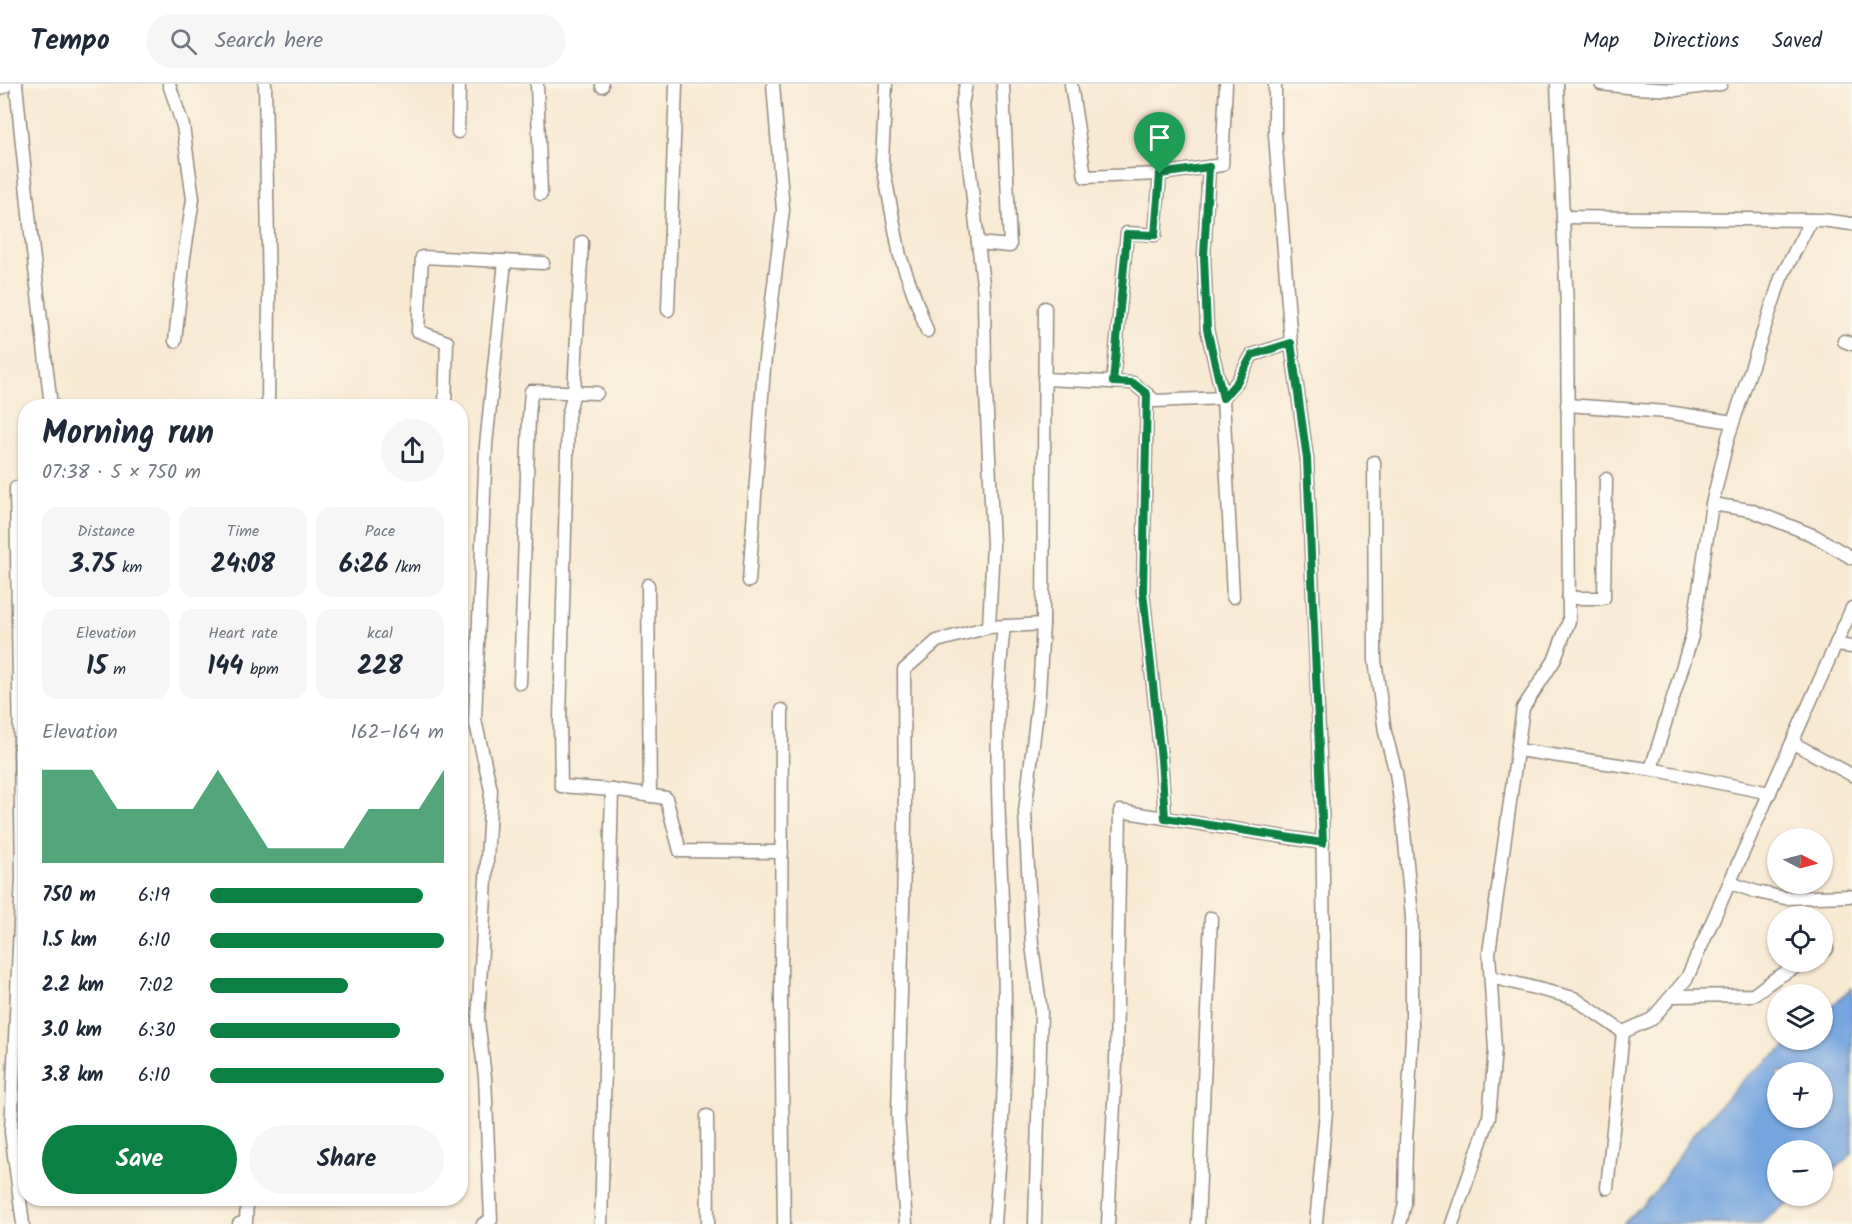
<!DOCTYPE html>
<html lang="en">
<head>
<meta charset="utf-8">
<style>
	body { margin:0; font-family:Kalam,sans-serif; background:#f6f6f7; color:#1f2937; height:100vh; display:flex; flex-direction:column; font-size:22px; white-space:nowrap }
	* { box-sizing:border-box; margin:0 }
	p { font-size:20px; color:#747a83 }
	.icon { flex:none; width:33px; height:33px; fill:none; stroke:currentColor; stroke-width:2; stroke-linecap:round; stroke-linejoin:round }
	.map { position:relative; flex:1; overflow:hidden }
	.panel { position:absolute; left:18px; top:315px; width:450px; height:807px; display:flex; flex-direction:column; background:#fff; border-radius:24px; box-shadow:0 2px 4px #0004 }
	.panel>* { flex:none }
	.needle { width:39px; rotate:96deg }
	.buttons { position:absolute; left:1767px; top:744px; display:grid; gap:12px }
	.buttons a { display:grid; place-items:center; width:66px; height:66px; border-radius:50%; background:#fff; box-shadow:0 2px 4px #0004; font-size:30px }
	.pin { position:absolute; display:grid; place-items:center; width:51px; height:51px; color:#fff; margin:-62px -26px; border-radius:50% 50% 50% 0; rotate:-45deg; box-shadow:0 0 6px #0007 }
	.pin .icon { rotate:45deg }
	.round { display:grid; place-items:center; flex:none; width:63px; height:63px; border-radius:32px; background:#f6f6f7 }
	.headline { display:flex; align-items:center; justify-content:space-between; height:102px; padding:0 24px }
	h1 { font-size:33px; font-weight:700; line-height:45px }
	.stats { display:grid; grid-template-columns:repeat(3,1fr); gap:9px; height:102px; padding:6px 24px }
	.stats div { display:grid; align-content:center; border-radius:15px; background:#f6f6f7; text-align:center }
	.stats b { font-size:26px; font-weight:700 }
	.stats small { font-size:16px; font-weight:400 }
	.stats p { font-size:16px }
	.chart { height:168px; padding:12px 24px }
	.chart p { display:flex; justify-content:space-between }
	.chart svg { width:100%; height:108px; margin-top:6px; fill:#0b8043; opacity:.7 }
	.button { display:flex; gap:12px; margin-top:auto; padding:12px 24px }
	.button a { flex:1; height:69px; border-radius:36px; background:#0b8043; color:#fff; font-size:24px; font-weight:700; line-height:69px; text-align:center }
	.button a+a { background:#f6f6f7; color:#1f2937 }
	ul { padding:0 24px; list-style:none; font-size:20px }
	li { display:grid; grid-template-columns:96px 72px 1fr; align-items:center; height:45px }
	li i { height:15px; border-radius:8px; background:#0b8043 }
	header { display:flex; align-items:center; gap:36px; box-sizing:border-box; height:84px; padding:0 30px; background:#fff; border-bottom:2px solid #e0e1e3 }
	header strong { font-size:28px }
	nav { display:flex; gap:33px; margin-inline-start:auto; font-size:21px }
	.search { width:420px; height:54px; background:#f6f6f7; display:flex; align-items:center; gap:15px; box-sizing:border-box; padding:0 21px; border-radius:33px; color:#747a83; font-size:22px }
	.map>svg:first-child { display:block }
	.water { fill:#76a5df; stroke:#506885; stroke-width:1.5; fill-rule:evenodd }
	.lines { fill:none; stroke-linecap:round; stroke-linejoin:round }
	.street-casing { stroke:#928a7f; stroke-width:15 }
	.secondary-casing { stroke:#928a7f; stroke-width:21 }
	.street { stroke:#fff; stroke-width:12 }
	.secondary { stroke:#fff; stroke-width:18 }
	.route-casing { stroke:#fff; stroke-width:12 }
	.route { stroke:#0b8043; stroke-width:8 }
</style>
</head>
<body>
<header>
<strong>Tempo</strong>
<div class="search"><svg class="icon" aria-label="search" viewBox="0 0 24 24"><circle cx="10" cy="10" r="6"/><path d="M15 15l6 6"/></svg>Search here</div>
<nav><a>Map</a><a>Directions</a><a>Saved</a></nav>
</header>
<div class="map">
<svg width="1852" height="1140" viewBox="0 0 1852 1140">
	<rect width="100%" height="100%" fill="#fcf5e5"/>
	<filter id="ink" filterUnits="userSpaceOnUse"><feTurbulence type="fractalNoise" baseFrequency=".0167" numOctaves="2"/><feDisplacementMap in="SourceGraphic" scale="12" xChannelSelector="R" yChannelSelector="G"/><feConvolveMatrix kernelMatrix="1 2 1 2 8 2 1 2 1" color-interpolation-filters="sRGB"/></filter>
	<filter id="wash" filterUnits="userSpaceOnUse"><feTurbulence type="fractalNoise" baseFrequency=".008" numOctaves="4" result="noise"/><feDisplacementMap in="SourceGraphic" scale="24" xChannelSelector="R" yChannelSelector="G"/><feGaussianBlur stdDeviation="1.35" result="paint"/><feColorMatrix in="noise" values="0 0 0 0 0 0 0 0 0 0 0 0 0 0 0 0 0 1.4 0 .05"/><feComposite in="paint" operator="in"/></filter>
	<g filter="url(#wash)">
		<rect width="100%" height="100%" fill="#f8e9d3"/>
		<path class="water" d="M1852,903v166l-29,29 -1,-32h-44v46h27l-23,11 -22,17h-137l32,-32 37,-56 53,-58 50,-38h27l1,-26zM1778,988h44v46h-44z"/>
	</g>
	<g filter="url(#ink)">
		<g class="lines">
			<defs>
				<g id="street">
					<path d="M16,0l15,150 20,172"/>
					<path d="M169,0l14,42 10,73 -9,58 -9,84"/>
					<path d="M265,0l4,212 -1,110"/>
					<path d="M537,0l4,110"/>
					<path d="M886,0l-4,76 18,96 27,75"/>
					<path d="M966,0l-4,21 22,188 1,77 8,175 -4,82"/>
					<path d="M1071,0l14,93 75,-3 62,-9 4,-81"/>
					<path d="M1275,0v50l16,209 16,116 15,343 4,309 -10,113"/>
					<path d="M1601,0l35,4 40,2 45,-6"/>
					<path d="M602,2v-2"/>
					<path d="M458,48l1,-48"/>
					<path d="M1209,83l-5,89 3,73 16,69 10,199"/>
					<path d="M1563,133l259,3 30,4"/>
					<path d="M582,158l-8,150 -6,24 -8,304 1,66 51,4 54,8 14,53 102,1"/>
					<path d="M978,159l32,3 -7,-162"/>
					<path d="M668,226l8,-226"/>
					<path d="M1844,257l8,3"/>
					<path d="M1044,295l89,4 22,18 68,-3 14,-16 15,-27 39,-12"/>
					<path d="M1113,298l14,-149 28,2 5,-61"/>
					<path d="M1147,310l-4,198 18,167 4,59"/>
					<path d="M1567,321l100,7 66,10"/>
					<path d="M445,322l2,-64 -29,-11 4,-74 121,6"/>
					<path d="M1374,378l1,198 10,72 11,41 7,48 9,96v120l-6,105 -1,62 -5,20"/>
					<path d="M1712,420l38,6 65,26 37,22"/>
					<path d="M749,497l15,-214 19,-157 -10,-126"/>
					<path d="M648,501l2,211"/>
					<path d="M1568,514h36l2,-119"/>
					<path d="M1837,561l15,2"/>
					<path d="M520,599l9,-266 2,-26 66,2"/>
					<path d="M782,626l-1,292 3,222"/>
					<path d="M1793,659l59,32"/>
					<path d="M1517,666l144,21 109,22"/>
					<path d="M1651,685l41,-133 20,-132 16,-66 53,-160 30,-58"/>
					<path d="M1730,799l27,9 28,6 64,-2"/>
					<path d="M1822,868l5,-3"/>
					<path d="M1491,893l83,21 49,34"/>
					<path d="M1672,912l81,-1 23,-17 29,-16"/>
					<path d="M707,1032l1,108"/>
					<path d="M1607,1104l16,-156 29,-13 35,-41 165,-370"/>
					<path d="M23,1140l-12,-92 11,-255 -6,-389 10,-2"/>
					<path d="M239,1140l7,-2 1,-24"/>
					<path d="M483,1140l8,-4 -6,-143 -7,-57 13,-230 -16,-70 11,-275 19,-184"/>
					<path d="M601,1140l11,-434"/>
					<path d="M906,1140l-8,-109 7,-293 -1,-152 33,-29 52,-14 54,-3"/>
					<path d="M995,1140c4,-62 10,-124 10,-186 2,-137 -17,-275 -1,-412"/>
					<path d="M1035,1140l6,-212 -9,-67 -7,-133 14,-118 4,-70 2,-316"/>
					<path d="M1108,1140l8,-161 4,-252 203,32"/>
					<path d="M1198,1140l13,-306"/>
					<path d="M1452,1140l37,-106 6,-69 -6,-96 34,-245 31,-47 15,-40 -2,-314 -10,-223"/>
				</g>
				<path id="secondary" d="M0,1l3,-1"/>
			</defs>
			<use href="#street" class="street-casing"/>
			<use href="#secondary" class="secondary-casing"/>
			<use href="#street" class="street"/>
			<use href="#secondary" class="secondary"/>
		</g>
	</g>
	<g class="lines" filter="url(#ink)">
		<defs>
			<path id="route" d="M1209,83l-5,89 3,73 16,69 14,-16 15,-27 39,-12 16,116 16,384 -158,-25 -4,-59 -18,-167 4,-198 -14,-11 -20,-1 14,-148 28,1 5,-61z"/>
		</defs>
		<use href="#route" class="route-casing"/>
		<use href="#route" class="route"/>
	</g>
</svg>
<div class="buttons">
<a><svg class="needle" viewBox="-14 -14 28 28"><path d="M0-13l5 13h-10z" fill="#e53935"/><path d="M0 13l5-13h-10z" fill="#747a83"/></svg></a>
<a><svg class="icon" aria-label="locate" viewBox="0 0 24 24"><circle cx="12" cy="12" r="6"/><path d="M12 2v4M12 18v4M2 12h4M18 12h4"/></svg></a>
<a><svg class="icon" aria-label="layers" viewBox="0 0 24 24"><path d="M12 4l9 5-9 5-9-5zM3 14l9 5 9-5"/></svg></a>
<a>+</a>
<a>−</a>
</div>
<div class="pin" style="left:1160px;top:90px;background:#1e9e55"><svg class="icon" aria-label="arrive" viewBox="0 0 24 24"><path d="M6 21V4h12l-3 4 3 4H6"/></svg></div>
<section class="panel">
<div class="headline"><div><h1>Morning run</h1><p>07:38 · 5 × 750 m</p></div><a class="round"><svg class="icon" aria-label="share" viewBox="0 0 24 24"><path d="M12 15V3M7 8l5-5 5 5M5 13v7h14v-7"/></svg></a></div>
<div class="stats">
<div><p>Distance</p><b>3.75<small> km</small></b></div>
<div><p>Time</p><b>24:08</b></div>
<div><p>Pace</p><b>6:26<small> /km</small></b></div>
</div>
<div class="stats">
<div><p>Elevation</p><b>15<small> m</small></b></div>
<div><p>Heart rate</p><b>144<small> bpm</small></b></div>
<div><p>kcal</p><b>228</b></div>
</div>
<div class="chart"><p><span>Elevation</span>162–164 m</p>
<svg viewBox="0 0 160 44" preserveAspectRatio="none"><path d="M0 44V6L10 6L20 6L30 22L40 22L50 22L60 22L70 6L80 22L90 38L100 38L110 38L120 38L130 22L140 22L150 22L160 6V44z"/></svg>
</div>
<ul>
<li><b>750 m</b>6:19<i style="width:91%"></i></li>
<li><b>1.5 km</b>6:10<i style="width:100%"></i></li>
<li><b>2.2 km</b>7:02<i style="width:59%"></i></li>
<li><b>3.0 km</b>6:30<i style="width:81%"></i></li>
<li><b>3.8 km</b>6:10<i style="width:100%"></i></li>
</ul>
<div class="button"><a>Save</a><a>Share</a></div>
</section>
</div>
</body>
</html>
